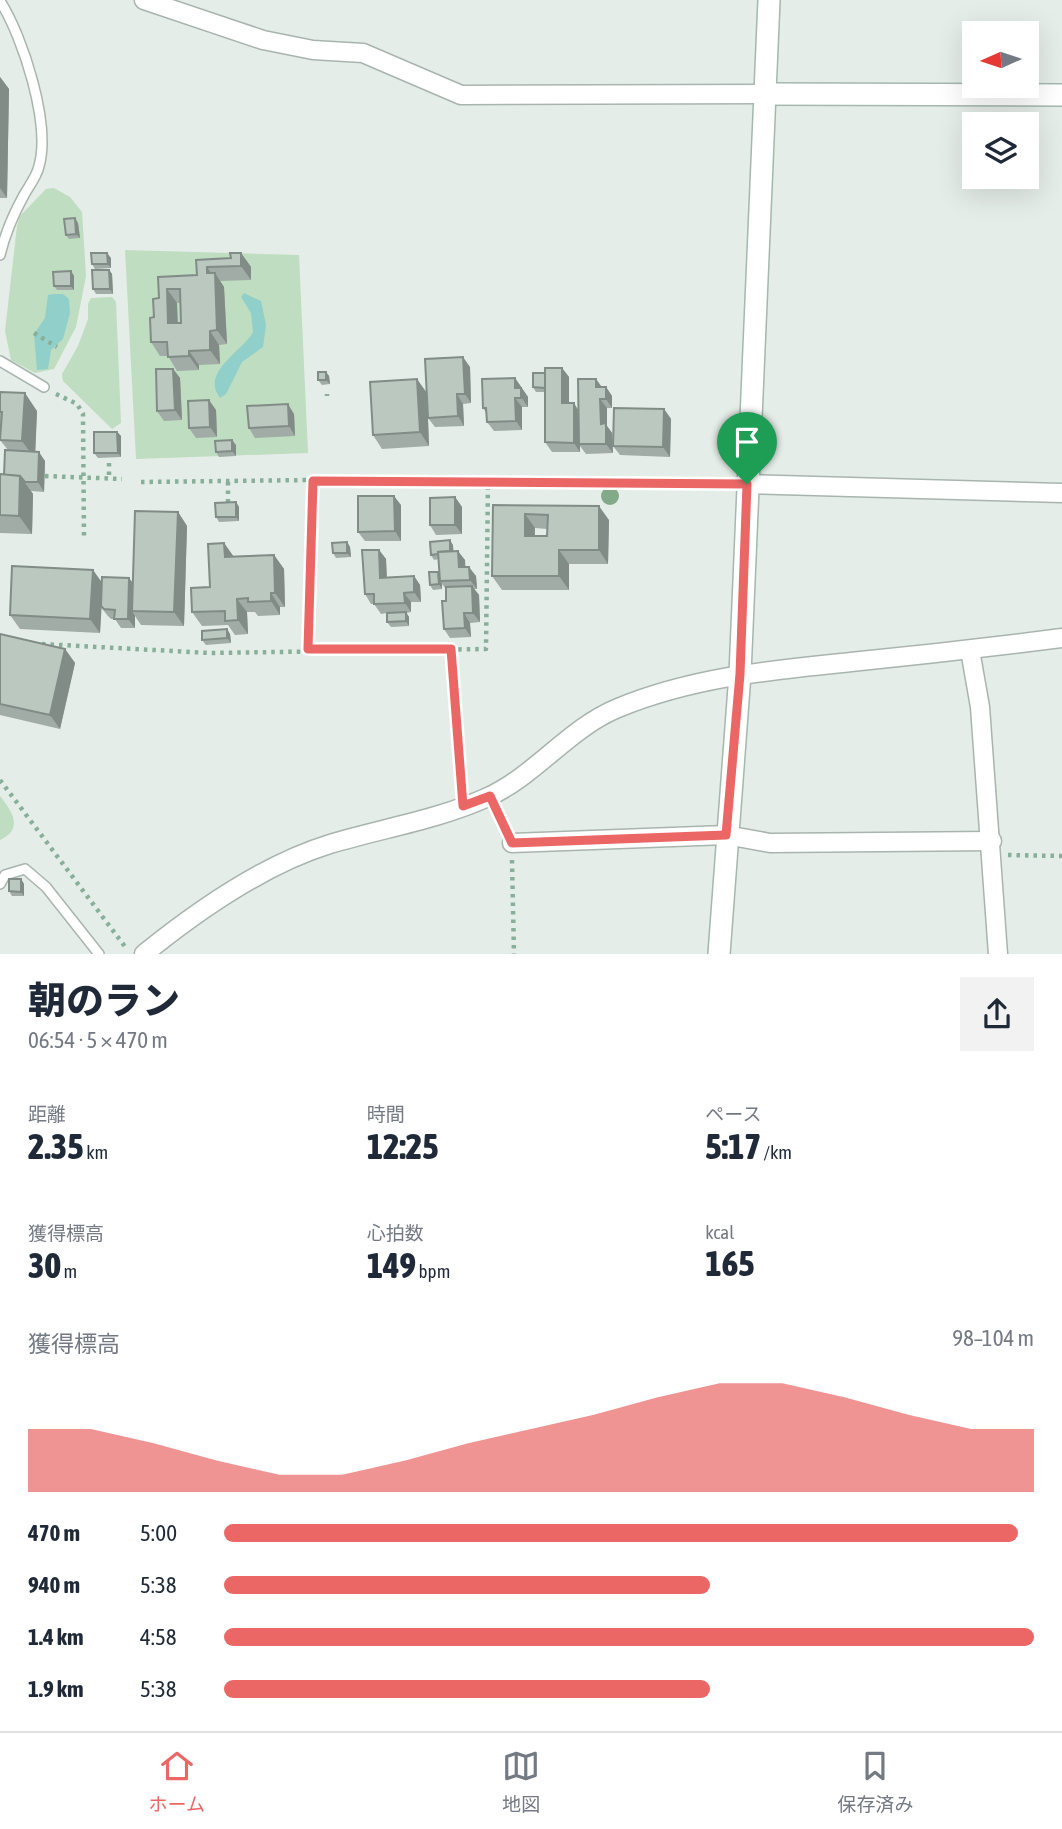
<!DOCTYPE html>
<html lang="ja">
<head>
<meta charset="utf-8">
<style>
	body { margin:0; font-family:"Asap Condensed","Noto Sans JP",sans-serif; background:#f2f2f3; color:#1f2937; height:100vh; display:flex; flex-direction:column; font-size:26px; white-space:nowrap }
	* { box-sizing:border-box; margin:0 }
	p { font-size:23px; color:#747a83 }
	.icon { flex:none; width:38px; height:38px; fill:none; stroke:currentColor; stroke-width:2; stroke-linecap:round; stroke-linejoin:round }
	.map { position:relative; height:954px; overflow:hidden }
	.side { display:flex; flex-direction:column; background:#fff; flex:1 }
	.side>* { flex:none }
	.needle { width:46px; rotate:267deg }
	.buttons { position:absolute; left:962px; top:21px; display:grid; gap:14px }
	.buttons a { display:grid; place-items:center; width:77px; height:77px; border-radius:0px; background:#fff; box-shadow:0 7px 28px #0002; font-size:35px }
	.pin { position:absolute; display:grid; place-items:center; width:60px; height:60px; color:#fff; margin:-72px -30px; border-radius:50% 50% 50% 0; rotate:-45deg; box-shadow:0 0 7px #0007 }
	.pin .icon { rotate:45deg }
	.round { display:grid; place-items:center; flex:none; width:74px; height:74px; border-radius:0px; background:#f2f2f3 }
	.head { display:flex; align-items:center; justify-content:space-between; height:119px; padding:0 28px }
	h1 { font-size:38px; font-weight:800; line-height:52px }
	.figures { display:grid; grid-template-columns:repeat(3,1fr); gap:10px; height:119px; padding:7px 28px }
	.figures div { display:grid; align-content:center }
	.figures b { font-size:35px; font-weight:800 }
	.figures small { font-size:19px; font-weight:400 }
	.figures p { font-size:19px }
	.chart { height:196px; padding:14px 28px }
	.chart p { display:flex; justify-content:space-between }
	.chart svg { width:100%; height:126px; margin-top:7px; fill:#ea6766; opacity:.7 }
	ul { padding:0 28px; list-style:none; font-size:23px }
	li { display:grid; grid-template-columns:112px 84px 1fr; align-items:center; height:52px }
	li i { height:18px; border-radius:9px; background:#ea6766 }
	.tabs { display:flex; justify-content:space-around; align-items:center; height:98px; border-top:2px solid #e0e1e3; background:#fff; font-size:19px; color:#747a83 }
	.tabs a { display:grid; justify-items:center; gap:4px }
	.tabs .current { color:#ea6766 }
	.map>svg:first-child { display:block }
	.green { fill:#bfddc0 }
	.water { fill:#91cfca }
	.lines { fill:none; stroke-linecap:round; stroke-linejoin:round }
	.lane-casing { stroke:#a8b5ad; stroke-width:12 }
	.street-casing { stroke:#a8b5ad; stroke-width:21 }
	.secondary-casing { stroke:#a4b8ad; stroke-width:24 }
	.path { stroke:#87af99; stroke-width:4.5; stroke-dasharray:3.5 5; stroke-linecap:butt }
	.lane { stroke:#fff; stroke-width:9 }
	.street { stroke:#fff; stroke-width:18 }
	.secondary { stroke:#fff; stroke-width:21 }
	.tree { fill:#82aa89 }
	.wall { fill:#a0aca5; fill-rule:evenodd }
	.shaded-wall { fill:#828c86 }
	.building { fill:#bac8c0; stroke:#828c86; stroke-width:2; fill-rule:evenodd }
	.route-casing { stroke:#fff; stroke-width:14 }
	.route { stroke:#ea6766; stroke-width:9 }
</style>
</head>
<body>
<div class="map">
<svg width="1062" height="954" viewBox="0 0 1062 954">
	<rect width="100%" height="100%" fill="#e5ede8"/>
	<g class="green">
		<path d="M54,188l16,9 12,15 4,64 -10,51 -22,42 -19,4 -24,-13 -6,-29 12,-105 3,-10 26,-27z"/>
		<path d="M125,250l174,5 9,198 -172,6z"/>
		<path d="M112,297l4,5 5,121 -9,6 -49,-48 -1,-7 16,-28 10,-27v-15l3,-6z"/>
		<path d="M0,796c12,15 24,33 0,44z"/>
	</g>
	<g class="water">
		<path d="M244,293l17,8 5,24 -3,22 -21,15 -16,32 -6,4c-20,-26 23,-47 33,-66l-2,-19 -10,-16z"/>
		<path d="M54,294h9l6,5 1,14 -7,26 -12,11 -3,19 -11,1 -3,-36 11,-16 3,-23z"/>
	</g>
	<g class="lines">
		<defs>
			<g id="lane">
				<path d="M0,1c23,36 51,123 39,165 -2,10 -10,20 -15,29 -10,18 -19,39 -24,60"/>
				<path d="M0,361l44,26"/>
				<path d="M0,884l5,-9 20,-6 21,18 53,67"/>
			</g>
			<g id="street">
				<path d="M144,0l119,40 50,10 50,3 98,42 303,-1"/>
				<path d="M747,484l315,9"/>
				<path d="M970,650l10,57 18,247"/>
				<path d="M512,843l214,-8 44,8 222,-2"/>
				<path d="M144,954c53,-43 121,-90 186,-110 53,-16 107,-24 158,-47 48,-22 81,-69 130,-89 75,-31 154,-38 233,-46 71,-7 141,-15 211,-24"/>
			</g>
			<g id="secondary">
				<path d="M764,94l298,1"/>
				<path d="M719,954l21,-280 29,-674"/>
			</g>
		</defs>
		<use href="#lane" class="lane-casing"/>
		<use href="#street" class="street-casing"/>
		<use href="#secondary" class="secondary-casing"/>
		<g class="path">
			<path d="M34,333l23,14"/>
			<path d="M56,394l21,10 6,10 1,125"/>
			<path d="M327,394v2"/>
			<path d="M109,463v15"/>
			<path d="M45,476l77,3"/>
			<path d="M141,482l169,-2 418,4"/>
			<path d="M228,482v23"/>
			<path d="M42,644l168,9 276,-4 2,-167"/>
			<path d="M308,649l5,-168"/>
			<path d="M451,649l10,139"/>
			<path d="M0,780l126,168"/>
			<path d="M497,811l8,18"/>
			<path d="M1008,855l54,1"/>
			<path d="M512,860l2,94"/>
		</g>
		<use href="#lane" class="lane"/>
		<use href="#street" class="street"/>
		<use href="#secondary" class="secondary"/>
	</g>
	<circle class="tree" cx="610" cy="496" r="9"/>
	<g class="wall">
		<path d="M0,77l9,12 -2,109h-7z"/>
		<path d="M78,223l2,15 -11,1 -3,-4z"/>
		<path d="M241,253l10,14v13l-31,1 4,6 3,57 -8,1 1,19 -21,1v5l-22,1 -9,-15h-8l-9,-14 3,-25 5,-19 -1,-21 39,-2 -1,-15 35,-2zM177,303h3l1,20h-3z"/>
		<path d="M111,258v10l-16,1 -3,-5z"/>
		<path d="M109,270l3,4 1,20h-17l-3,-5z"/>
		<path d="M71,271l3,5v14h-17l-3,-4z"/>
		<path d="M470,367l1,36 -8,1 1,22 -29,1 -7,-9z"/>
		<path d="M562,368l7,9v26l10,7 17,-31 6,8h4l6,9v12h-5v18l5,7 1,20 -27,1 -6,-8v6h-28l-7,-10v-50h-9l-3,-5 12,-14z"/>
		<path d="M173,369l7,9 2,42 -18,1 -7,-10z"/>
		<path d="M326,372l3,4 1,8 -8,1 -4,-5z"/>
		<path d="M515,378l13,19v10h-6v23l-28,1 -7,-9v-8l-4,-6z"/>
		<path d="M0,392l37,19 -2,41 10,9 -1,31 -13,-1 2,3 -1,40 -32,-1v-59l4,1 4,-25 -8,-10z"/>
		<path d="M427,393l2,53 -47,3 -9,-14z"/>
		<path d="M664,409l7,10 -1,38 -50,-2 -7,-9z"/>
		<path d="M216,410l1,27 -21,1 -7,-10z"/>
		<path d="M294,414l1,22 -40,2 -6,-10z"/>
		<path d="M117,432l4,4v21l-23,1 -4,-5z"/>
		<path d="M236,445v11l-17,1 -3,-5z"/>
		<path d="M455,497l7,10v27l-26,1 -6,-10z"/>
		<path d="M236,502l3,5v14l-20,1 -3,-5z"/>
		<path d="M401,505v36h-36l-7,-9z"/>
		<path d="M493,505l116,15 -1,44h-39v26h-67l-10,-14zM535,528l12,1v7h-12z"/>
		<path d="M178,512l9,14 -3,100 -43,-1 -6,-9v12h-14l-6,-9h-4l-4,-4 -6,-8 -1,26 -80,-4 -10,-14 83,-45 8,12h31z"/>
		<path d="M347,542l3,5 1,10 -15,1 -3,-5z"/>
		<path d="M224,543l9,13 41,-1 10,14 1,38h-5v8l-22,1 -3,-4h-8l1,22 -13,1 -7,-10 -26,1 -10,-14 18,-25z"/>
		<path d="M453,545v6l12,9v7l11,9 1,13h-3l5,6 1,27 -10,1 1,14 -21,1 -6,-9 2,-28v-12l-4,-5v5l-9,1 -3,-5 8,-13 2,2 -1,-15 -5,1 -3,-5z"/>
		<path d="M379,550l7,9 1,18 27,-1 6,9 1,17h-10v10l-5,1 3,4v9l-18,1 -4,-5v-9l-6,1 -7,-10h-3l-6,-10z"/>
		<path d="M227,629l3,5 1,9 -25,2 -4,-5z"/>
		<path d="M0,634l65,15 10,14 -15,66 -60,-14z"/>
		<path d="M21,879l3,5v12h-12l-3,-5z"/>
	</g>
	<g class="shaded-wall">
		<path d="M0,77l9,12 -2,109 -7,-10z"/>
		<path d="M75,218l3,5 2,15 -4,-4z"/>
		<path d="M107,253l4,5v10l-3,-4z"/>
		<path d="M241,253l10,14v13l-10,-14z"/>
		<path d="M207,267l8,12v-6l9,14 3,57 -10,-14z"/>
		<path d="M109,270l3,4 1,20 -3,-5z"/>
		<path d="M71,271l3,5v14l-3,-4z"/>
		<path d="M167,289l10,14 1,34 -10,-14z"/>
		<path d="M210,331l9,14 1,19 -10,-14z"/>
		<path d="M189,351l10,14v5l-10,-14z"/>
		<path d="M463,357l7,10 1,36 -6,-9z"/>
		<path d="M562,368l7,9v36l-7,-10z"/>
		<path d="M173,369l7,9 2,42 -7,-10z"/>
		<path d="M326,372l3,4 1,8 -4,-4z"/>
		<path d="M515,378l13,19v10l-13,-19z"/>
		<path d="M417,379l10,14 2,53 -9,-14z"/>
		<path d="M596,379l6,9 -6,-1z"/>
		<path d="M606,387l6,9v12l-6,-9z"/>
		<path d="M25,393l12,18 -2,48 -13,-18z"/>
		<path d="M457,394l6,10 1,22 -6,-10z"/>
		<path d="M515,398l7,9v23l-6,-9z"/>
		<path d="M600,399l7,9v18l5,7 1,20 -7,-9 -5,-20z"/>
		<path d="M209,400l7,10 1,27 -7,-10z"/>
		<path d="M574,403l6,10v39l-6,-9z"/>
		<path d="M288,404l6,10 1,22 -6,-10z"/>
		<path d="M664,409l7,10 -1,38 -7,-10z"/>
		<path d="M117,432l4,4v21l-3,-4z"/>
		<path d="M232,440l4,5v11l-4,-5z"/>
		<path d="M39,452l6,9 -1,31 -6,-10z"/>
		<path d="M20,476l13,18 -1,40 -13,-18z"/>
		<path d="M394,496l7,9v36l-6,-10z"/>
		<path d="M455,497l7,10v27l-7,-9z"/>
		<path d="M236,502l3,5v14l-3,-4z"/>
		<path d="M599,506l10,14 -1,44 -9,-14z"/>
		<path d="M178,512l9,14 -3,100 -10,-14z"/>
		<path d="M525,514l10,14 -1,22 -9,-14z"/>
		<path d="M450,540l3,5 1,13 -4,-5z"/>
		<path d="M347,542l3,5 1,10 -4,-4z"/>
		<path d="M224,543l10,14h-9z"/>
		<path d="M379,550l7,9 1,28 -7,-9z"/>
		<path d="M559,550l10,14v26l-10,-14z"/>
		<path d="M458,551l7,9 1,17 -7,-10z"/>
		<path d="M274,555l10,14 1,38 -10,-14z"/>
		<path d="M469,567l7,9 1,13 -7,-9z"/>
		<path d="M93,570l10,14 -3,49 -10,-14z"/>
		<path d="M438,572l4,4 -2,5 2,3v5l-3,-5z"/>
		<path d="M414,576l6,9 1,17 -7,-10z"/>
		<path d="M129,578l7,9 -4,24 3,5v12l-7,-9z"/>
		<path d="M472,586l7,9 1,27 -7,-9z"/>
		<path d="M271,593l9,14v8l-9,-14z"/>
		<path d="M404,593l7,9v10l-6,-9z"/>
		<path d="M237,599l10,13 1,22 -10,-14z"/>
		<path d="M406,612l3,5v9l-3,-5z"/>
		<path d="M464,613l6,10 1,14 -6,-9z"/>
		<path d="M227,629l3,5 1,9 -4,-5z"/>
		<path d="M65,649l10,14 -15,66 -10,-14z"/>
		<path d="M21,879l3,5v12l-3,-4z"/>
	</g>
	<g class="building">
		<path d="M75,218l1,16 -10,1 -2,-16z"/>
		<path d="M91,253h16l1,11h-16z"/>
		<path d="M230,253h11v13l-34,1v6h8l2,57 -7,1v19l-21,1v5l-21,1 -1,-15h-16l-1,-24 4,-1 -1,-18 6,-1 -1,-21 39,-2 -1,-15 35,-2zM167,289h13l1,34h-13z"/>
		<path d="M92,270h17l1,19h-17z"/>
		<path d="M71,271v15h-17l-1,-14z"/>
		<path d="M463,357l2,37h-8l1,22 -30,2 -3,-59z"/>
		<path d="M545,368h17v35h12v40l-29,-1z"/>
		<path d="M156,369h17l2,41 -18,1z"/>
		<rect x="318" y="372" width="8" height="8"/>
		<path d="M533,373h12v15l-12,-1z"/>
		<path d="M515,378v10h6v10h-6l1,23 -29,1 -1,-14h-3l-1,-29z"/>
		<path d="M417,379l3,53 -47,3 -3,-53z"/>
		<path d="M578,379h18v8h10v12h-6l1,25 5,-1v21h-27z"/>
		<path d="M0,392l25,1 -3,48 -22,-1 2,-28h-2z"/>
		<path d="M209,400l1,27 -21,1 -1,-27z"/>
		<path d="M288,404l1,22 -40,2 -2,-22z"/>
		<path d="M614,408l50,1 -1,38 -50,-1z"/>
		<path d="M94,432h23l1,21h-24z"/>
		<path d="M232,440v11l-16,1 -1,-11z"/>
		<path d="M5,450l34,2 -1,30h-13l-5,-6 -16,-1z"/>
		<path d="M0,474l20,2 -1,40 -19,-1z"/>
		<path d="M358,496h36l1,35 -37,1z"/>
		<path d="M455,497v28h-25v-27z"/>
		<path d="M236,502v15h-20l-1,-14z"/>
		<path d="M493,505l106,1v44h-40v26h-67zM525,514l23,1 -1,21h-22z"/>
		<path d="M135,511l43,1 -4,100 -42,-1z"/>
		<path d="M450,540v11l-12,1v2l-7,1 -1,-13z"/>
		<path d="M347,542v11h-14l-1,-10z"/>
		<path d="M224,543l1,14 49,-2 1,38h-4v8l-23,1v-4l-11,1 1,21 -13,1v-10l-33,1 -1,-24 19,-1 -2,-43z"/>
		<path d="M362,550h17l1,28 34,-2v16l-10,1 1,10 -31,1v-10h-9z"/>
		<path d="M458,551l1,16h10l1,13 -30,1 -2,-29z"/>
		<path d="M12,566l81,4 -3,49 -80,-4z"/>
		<path d="M429,572h9l1,12 -9,1z"/>
		<path d="M102,577l27,1 -1,41h-14l1,-9 -11,-1 -3,-3z"/>
		<path d="M472,586l1,27h-9l1,15 -21,1 -2,-28h4v-14z"/>
		<path d="M406,612v9l-19,1v-9z"/>
		<path d="M227,629v9l-25,2v-9z"/>
		<path d="M0,634l65,15 -15,66 -50,-11z"/>
		<path d="M9,879h12v13l-12,-1z"/>
	</g>
	<g class="lines">
		<defs>
			<path id="route" d="M313,481l434,3 -7,190 -14,161 -214,8 -22,-47 -27,10 -12,-157h-143z"/>
		</defs>
		<use href="#route" class="route-casing"/>
		<use href="#route" class="route"/>
	</g>
</svg>
<div class="buttons">
<a><svg class="needle" viewBox="-14 -14 28 28"><path d="M0-13l5 13h-10z" fill="#e53935"/><path d="M0 13l5-13h-10z" fill="#747a83"/></svg></a>
<a><svg class="icon" aria-label="layers" viewBox="0 0 24 24"><path d="M12 4l9 5-9 5-9-5zM3 14l9 5 9-5"/></svg></a>
</div>
<div class="pin" style="left:747px;top:484px;background:#1e9e55"><svg class="icon" aria-label="arrive" viewBox="0 0 24 24"><path d="M6 21V4h12l-3 4 3 4H6"/></svg></div>
</div>
<section class="side">
<div class="head"><div><h1>朝のラン</h1><p>06:54 · 5 × 470 m</p></div><a class="round"><svg class="icon" aria-label="share" viewBox="0 0 24 24"><path d="M12 15V3M7 8l5-5 5 5M5 13v7h14v-7"/></svg></a></div>
<div class="figures">
<div><p>距離</p><b>2.35<small> km</small></b></div>
<div><p>時間</p><b>12:25</b></div>
<div><p>ペース</p><b>5:17<small> /km</small></b></div>
</div>
<div class="figures">
<div><p>獲得標高</p><b>30<small> m</small></b></div>
<div><p>心拍数</p><b>149<small> bpm</small></b></div>
<div><p>kcal</p><b>165</b></div>
</div>
<div class="chart"><p><span>獲得標高</span>98–104 m</p>
<svg viewBox="0 0 160 44" preserveAspectRatio="none"><path d="M0 44V22L10 22L20 27L30 33L40 38L50 38L60 33L70 27L80 22L90 17L100 11L110 6L120 6L130 11L140 17L150 22L160 22V44z"/></svg>
</div>
<ul>
<li><b>470 m</b>5:00<i style="width:98%"></i></li>
<li><b>940 m</b>5:38<i style="width:60%"></i></li>
<li><b>1.4 km</b>4:58<i style="width:100%"></i></li>
<li><b>1.9 km</b>5:38<i style="width:60%"></i></li>
</ul>
</section>
<nav class="tabs">
<a class="current"><svg class="icon" aria-label="home" viewBox="0 0 24 24"><path d="M3 11l9-7 9 7M6 9v11h12V9"/></svg>ホーム</a>
<a><svg class="icon" aria-label="map" viewBox="0 0 24 24"><path d="M3 6l6-2 6 2 6-2v14l-6 2-6-2-6 2zM9 4v14M15 6v14"/></svg>地図</a>
<a><svg class="icon" aria-label="saved" viewBox="0 0 24 24"><path d="M7 4h10v16l-5-4-5 4z"/></svg>保存済み</a>
</nav>
</body>
</html>
